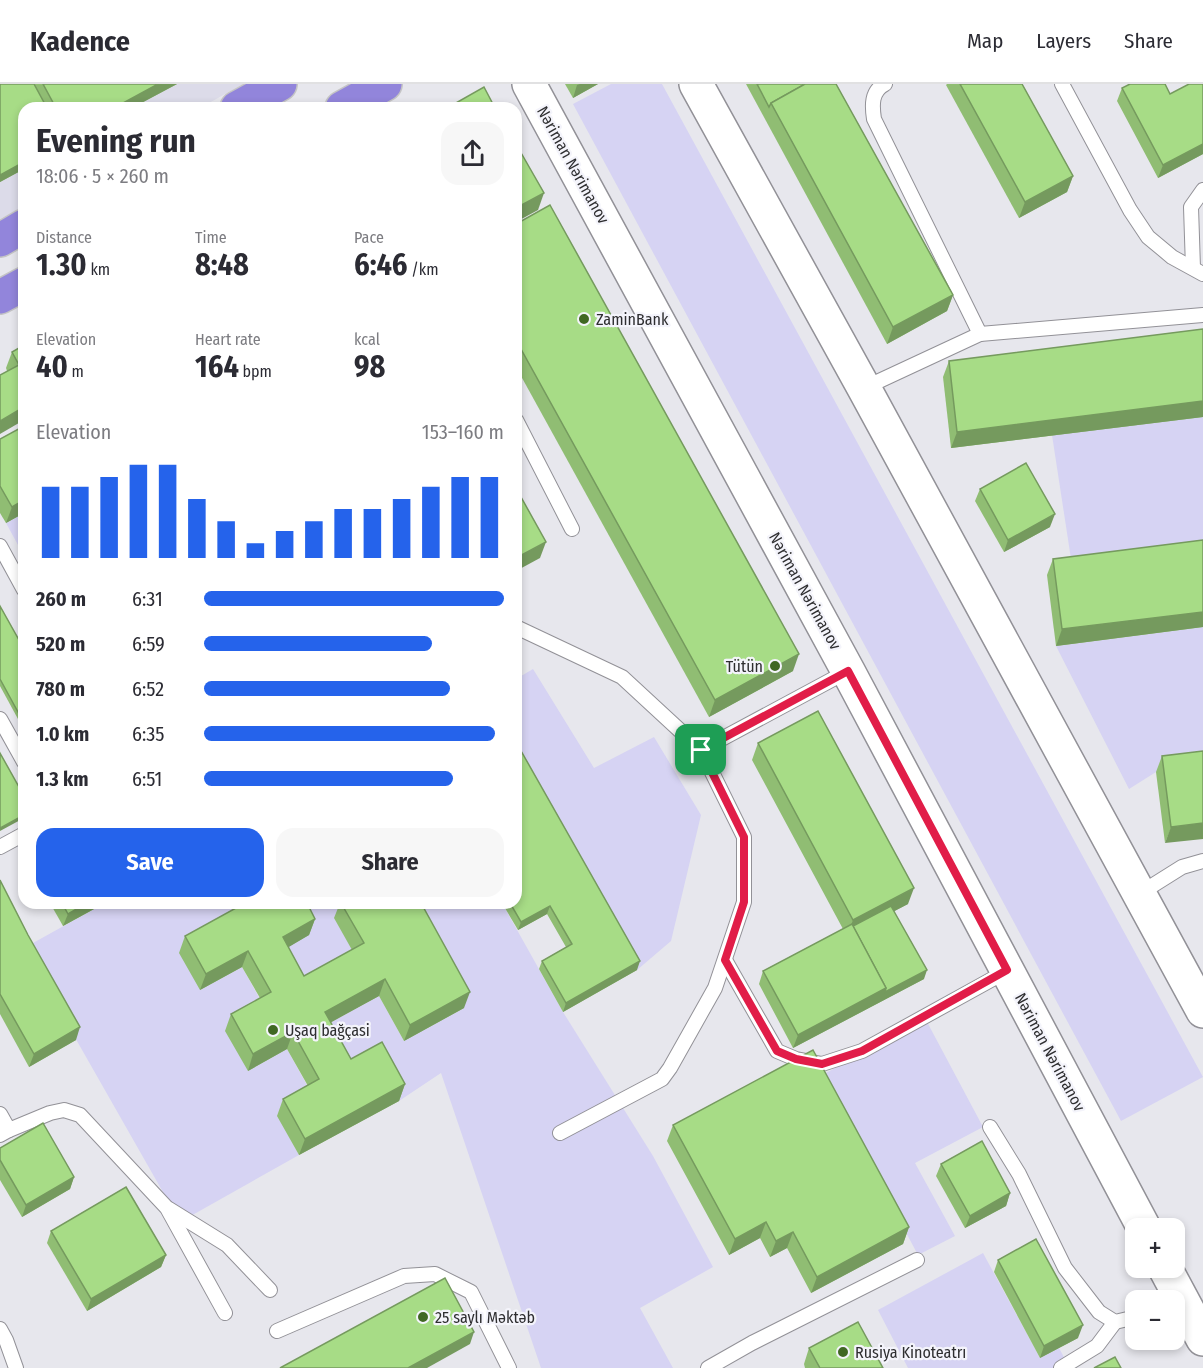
<!DOCTYPE html>
<html lang="en">
<head>
<meta charset="utf-8">
<style>
	body { margin:0; font-family:"Fira Sans Condensed",sans-serif; background:#f7f7f7; color:#2b2b33; height:100vh; display:flex; flex-direction:column; font-size:22px; white-space:nowrap }
	* { box-sizing:border-box; margin:0 }
	p { font-size:20px; color:#7c7c81 }
	.icon { flex:none; width:33px; height:33px; fill:none; stroke:currentColor; stroke-width:2; stroke-linecap:round; stroke-linejoin:round }
	.map { position:relative; flex:1; overflow:hidden }
	.panel { position:absolute; left:18px; top:18px; width:504px; height:807px; display:flex; flex-direction:column; background:#fff; border-radius:18px; box-shadow:0 3px 9px #0003 }
	.panel>* { flex:none }
	.fabs { position:absolute; left:1125px; top:1134px; display:grid; gap:12px }
	.fabs a { display:grid; place-items:center; width:60px; height:60px; border-radius:12px; background:#fff; box-shadow:0 3px 9px #0003; font-size:30px }
	.pin { position:absolute; display:grid; place-items:center; width:51px; height:51px; color:#fff; margin:-26px; border-radius:12px; box-shadow:0 3px 9px #0006 }
	.round { display:grid; place-items:center; flex:none; width:63px; height:63px; border-radius:18px; background:#f7f7f7 }
	.summary { display:flex; align-items:center; justify-content:space-between; height:102px; padding:0 18px }
	h1 { font-size:33px; font-weight:700; line-height:45px }
	.figures { display:grid; grid-template-columns:repeat(3,1fr); gap:9px; height:102px; padding:6px 18px }
	.figures div { display:grid; align-content:center }
	.figures b { font-size:30px; font-weight:700 }
	.figures small { font-size:16px; font-weight:400 }
	.figures p { font-size:16px }
	.chart { height:168px; padding:12px 18px }
	.chart p { display:flex; justify-content:space-between }
	.chart svg { width:100%; height:108px; margin-top:6px; stroke:#2563eb; stroke-width:6 }
	.primary-button { display:flex; gap:12px; margin-top:auto; padding:12px 18px }
	.primary-button a { flex:1; height:69px; border-radius:18px; background:#2563eb; color:#fff; font-size:24px; font-weight:700; line-height:69px; text-align:center }
	.primary-button a+a { background:#f7f7f7; color:#2b2b33 }
	ul { padding:0 18px; list-style:none; font-size:20px }
	li { display:grid; grid-template-columns:96px 72px 1fr; align-items:center; height:45px }
	li i { height:15px; border-radius:8px; background:#2563eb }
	header { display:flex; align-items:center; gap:36px; box-sizing:border-box; height:84px; padding:0 30px; background:#fff; border-bottom:2px solid #e1e1e2 }
	header strong { font-size:28px }
	nav { display:flex; gap:33px; margin-inline-start:auto; font-size:21px }
	.map>svg:first-child { display:block }
	.built { fill:#dcdbe9 }
	.green { fill:#d6d3f3 }
	.lines { fill:none; stroke-linecap:round; stroke-linejoin:round }
	.lane-casing { stroke:#929197; stroke-width:16 }
	.secondary-casing { stroke:#929197; stroke-width:36 }
	.highway-casing { stroke:#c4c4c5; stroke-width:36 }
	.lane { stroke:#fff; stroke-width:14 }
	.secondary { stroke:#fff; stroke-width:33 }
	.highway { stroke:#9285db; stroke-width:33 }
	.wall { fill:#90bd73 }
	.shaded-wall { fill:#759a5e }
	.building { fill:#a7dc86; stroke:#759a5e; stroke-width:1.5 }
	.route-casing { stroke:#fff; stroke-width:12 }
	.route { stroke:#e11d48; stroke-width:8 }
	.poi-dot { fill:#406823; stroke:#f4f4fb; stroke-width:2 }
	.labels { text-anchor:middle; dominant-baseline:central; stroke-width:4.5; stroke-linejoin:round; paint-order:stroke }
	.street-label { font-size:16px; fill:#2e2e30; stroke:#f4f4fb }
	.poi-label { font-size:16px; fill:#2e2e30; stroke:#f4f4fb; text-anchor:start }
</style>
</head>
<body>
<header>
<strong>Kadence</strong>
<nav><a>Map</a><a>Layers</a><a>Share</a></nav>
</header>
<div class="map">
<svg width="1203" height="1284" viewBox="0 0 1203 1284">
	<rect width="100%" height="100%" fill="#e7e7ed"/>
	<path class="built" d="M0,0h243l-43,24h-176v98l-24,13z"/>
	<g class="green">
		<path d="M611,0h51l541,993 -82,44 -548,-1017z"/>
		<path d="M1203,333v138l-130,17 -21,-137z"/>
		<path d="M24,429v43l-18,-33z"/>
		<path d="M1203,543v140l-47,5 -27,17 -73,-143z"/>
		<path d="M533,585l61,99 60,-31 47,78 -30,126 -34,29 -121,-214v-77z"/>
		<path d="M105,819h164l-69,87 42,-23 23,41 -17,63 39,-22 26,47 -35,20 21,39 -119,67 -156,-274z"/>
		<path d="M291,819h70l-3,57 -60,33 -21,-39z"/>
		<path d="M406,819h96l61,109 90,144 60,111 -73,41 33,60h-132l-100,-295 -42,28 -54,-26 -26,-46 60,-33 25,45 60,-33z"/>
		<path d="M926,936l57,107 -68,36 40,73 -37,19 -96,-180z"/>
		<path d="M983,1169l57,105 19,-10 8,15 -8,5h-151l-30,-58z"/>
	</g>
	<g class="lines">
		<defs>
			<g id="lane">
				<path d="M885,0c-14,7 -13,22 -11,35l106,215"/>
				<path d="M1062,0l68,126 18,27 24,20 31,17"/>
				<path d="M1193,184l-2,-61 12,-17"/>
				<path d="M864,304l116,-54 223,-19"/>
				<path d="M516,336l56,109"/>
				<path d="M0,462l24,44"/>
				<path d="M516,543l106,50 79,73"/>
				<path d="M0,635l24,43"/>
				<path d="M0,763l24,-13"/>
				<path d="M1139,810l43,-27 21,-6"/>
				<path d="M725,876l52,91 19,8 26,5 40,-13 145,-80"/>
				<path d="M0,1030l9,16 -9,5"/>
				<path d="M990,1043l29,47 46,94 34,44 16,10 21,-5"/>
				<path d="M9,1046l41,-17 14,-3 16,5 87,93 58,105"/>
				<path d="M560,1049l102,-54 8,-11 45,-80 29,-86v-65l-43,-87 147,-79"/>
				<path d="M169,1125l58,36 43,45"/>
				<path d="M0,1245l6,11 10,28"/>
				<path d="M277,1247l127,-55 31,-2 36,18 38,76"/>
				<path d="M708,1284l44,-25 165,-83"/>
				<path d="M1061,1284l36,-22 18,-24"/>
			</g>
			<g id="secondary">
				<path d="M529,0l319,587 296,557"/>
				<path d="M696,0l168,304 339,623"/>
				<path d="M1165,1184l38,71"/>
			</g>
			<g id="highway">
				<path d="M237,24l43,-24"/>
				<path d="M342,24l43,-24"/>
				<path d="M0,156l24,-14"/>
				<path d="M0,213l24,-13"/>
			</g>
		</defs>
		<use href="#lane" class="lane-casing"/>
		<use href="#secondary" class="secondary-casing"/>
		<use href="#highway" class="highway-casing"/>
		<use href="#lane" class="lane"/>
		<use href="#secondary" class="secondary"/>
		<use href="#highway" class="highway"/>
	</g>
	<g class="wall">
		<path d="M0,0h177l-45,24h-108v61l-24,13z"/>
		<path d="M565,0h33l-25,14z"/>
		<path d="M746,0h90l117,211 -6,16 -60,33z"/>
		<path d="M947,0h75l51,92 -6,16 -48,26 -73,-133z"/>
		<path d="M1203,0v70l-45,24 -41,-77 5,-13 48,6z"/>
		<path d="M516,140l277,447 -84,46 -193,-350z"/>
		<path d="M1203,245v88l-252,31 -8,-71 6,-16z"/>
		<path d="M24,261v75l-18,-52 6,-16z"/>
		<path d="M0,355l24,74 -18,10 -6,-10z"/>
		<path d="M980,405l70,38 -46,25 -29,-51z"/>
		<path d="M1203,456v87l-147,19 -9,-71 6,-16z"/>
		<path d="M0,522l24,43v81l-24,-44z"/>
		<path d="M516,658l121,228 -74,42 -24,-43 3,-8 24,-14 -19,-33 -29,16 -16,-27h14z"/>
		<path d="M758,659l150,161 -14,7 30,68 -131,69 -34,-64 4,-13 80,-42 -91,-169z"/>
		<path d="M1203,667l-38,92 -9,-71 6,-16z"/>
		<path d="M0,796l76,160 -47,27 -29,-53z"/>
		<path d="M50,819h55l-42,23z"/>
		<path d="M340,819h81l43,105 -60,33 -25,-45 -49,26 21,37 54,25 -6,17 -100,54 -22,-39 6,-17 25,-13 -21,-37 -39,22 -23,-40 6,-17 29,-16 -18,-31 -42,23 -21,-37 6,-17 130,-17 -6,16 -21,12 16,29 48,-26 -18,-32z"/>
		<path d="M673,1041l236,102 -6,17 -92,49 -24,-45 -17,9 -10,-19 -31,17 -62,-114z"/>
		<path d="M0,1064l74,29 -4,12 -48,28 -22,-37z"/>
		<path d="M941,1080l69,29 -4,13 -41,22 -29,-52z"/>
		<path d="M51,1147l115,24 -5,12 -74,44 -40,-68z"/>
		<path d="M998,1176l80,78 -38,20 -46,-86z"/>
		<path d="M809,1264l74,20h-78l-1,-4z"/>
	</g>
	<g class="shaded-wall">
		<path d="M158,0h19l-45,24h-18z"/>
		<path d="M580,0h18l-25,14 4,-13z"/>
		<path d="M1203,60v10l-45,24 5,-13z"/>
		<path d="M24,78v7l-24,13v-7z"/>
		<path d="M1073,92l-6,16 -48,26 6,-16z"/>
		<path d="M544,109l-6,17 -22,12v-14z"/>
		<path d="M953,211l-6,16 -60,33 6,-17z"/>
		<path d="M1203,317v16l-252,31 6,-16z"/>
		<path d="M24,323v13l-24,14v-13z"/>
		<path d="M24,416v13l-18,10 6,-16z"/>
		<path d="M1055,430l-5,13 -46,25 4,-12z"/>
		<path d="M546,458l-6,16 -24,13v-13z"/>
		<path d="M1203,528v15l-147,19 6,-17z"/>
		<path d="M799,570l-6,17 -84,46 6,-17z"/>
		<path d="M24,731v3l-24,13v-3z"/>
		<path d="M1203,739v16l-38,4 6,-16z"/>
		<path d="M914,804l-6,16 -55,29 -3,-5 3,-8z"/>
		<path d="M87,819h18l-42,23 5,-12z"/>
		<path d="M550,822l-3,8 -29,16 3,-8z"/>
		<path d="M315,835l-6,16 -32,19 6,-17z"/>
		<path d="M248,867l-6,16 -42,23 6,-16z"/>
		<path d="M640,877l-3,9 -74,42 3,-9z"/>
		<path d="M927,886l-3,9 -131,69 5,-13 88,-47z"/>
		<path d="M385,895l-6,17 -60,33 6,-17z"/>
		<path d="M470,908l-6,16 -60,33 6,-16z"/>
		<path d="M80,943l-4,13 -47,27 5,-13z"/>
		<path d="M293,948l-6,17 -39,22 5,-17z"/>
		<path d="M405,1000l-6,17 -100,54 6,-16z"/>
		<path d="M74,1093l-4,12 -48,28 4,-12z"/>
		<path d="M1010,1109l-4,13 -41,22 5,-12z"/>
		<path d="M766,1138l-6,16 -31,17 6,-16z"/>
		<path d="M909,1143l-6,17 -92,49 6,-16z"/>
		<path d="M793,1148l-6,16 -17,9 6,-16z"/>
		<path d="M166,1171l-5,12 -74,44 4,-12z"/>
		<path d="M1083,1241l-5,13 -38,20 4,-12z"/>
		<path d="M474,1248l-4,12 -43,24h-19z"/>
	</g>
	<g class="building">
		<path d="M0,0h34l13,24h-23v54l-24,13z"/>
		<path d="M43,0h115l-44,24h-58z"/>
		<path d="M757,0h48l-34,19 -2,4z"/>
		<path d="M805,0h31l117,211 -60,32 -122,-224z"/>
		<path d="M960,0h62l51,92 -48,26z"/>
		<path d="M1130,0h35l5,10 19,-10h14v60l-40,21 -41,-77z"/>
		<path d="M484,3l11,21h-48z"/>
		<path d="M516,60l28,49 -28,15z"/>
		<path d="M550,121l249,449 -84,46 -199,-360v-116z"/>
		<path d="M1203,245v72l-246,31 -8,-71z"/>
		<path d="M24,261v62l-24,14v-46l19,-10 -7,-13z"/>
		<path d="M24,342v74l-12,7 -12,-21v-47z"/>
		<path d="M1026,379l29,51 -47,26 -28,-51z"/>
		<path d="M516,404l30,54 -30,16z"/>
		<path d="M1203,456v72l-141,17 -9,-70z"/>
		<path d="M0,522l24,43v74l-24,-44z"/>
		<path d="M818,627l96,177 -61,32 -95,-177z"/>
		<path d="M516,658l124,219 -74,42 -24,-42 30,-17 -22,-38 -29,16 -11,-19h6z"/>
		<path d="M1203,667v72l-32,4 -9,-71z"/>
		<path d="M0,669l24,43v19l-24,13z"/>
		<path d="M0,796l28,55 52,92 -46,27 -34,-60z"/>
		<path d="M62,819h25l-19,11z"/>
		<path d="M245,819h62l8,16 -32,18 21,39 60,-33 -23,-40h80l49,89 -60,33 -25,-46 -60,33 26,47 31,-17 23,42 -100,55 -22,-40 36,-20 -26,-47 -40,22 -22,-40 40,-22 -23,-41 -42,23 -21,-38z"/>
		<path d="M891,822l36,64 -42,22 1,-4 -33,-62z"/>
		<path d="M852,840l34,64 -88,47 -35,-64z"/>
		<path d="M813,966l96,177 -92,50 -24,-45 -17,9 -10,-19 -31,17 -62,-114z"/>
		<path d="M43,1039l31,54 -48,28 -26,-45v-12z"/>
		<path d="M982,1057l28,52 -40,23 -29,-52z"/>
		<path d="M126,1103l40,68 -75,44 -40,-68z"/>
		<path d="M1036,1155l47,86 -39,21 -46,-86z"/>
		<path d="M445,1194l29,54 -66,36h-128z"/>
		<path d="M858,1238l25,46h-63l-11,-20z"/>
		<path d="M1115,1273l6,11h-27z"/>
	</g>
	<g class="lines">
		<defs>
			<path id="route" d="M848,587l159,299 -145,81 -40,13 -26,-5 -19,-8 -52,-91 19,-58v-65l-43,-87z"/>
		</defs>
		<use href="#route" class="route-casing"/>
		<use href="#route" class="route"/>
	</g>
	<g class="poi-dot">
		<circle cx="584" cy="235" r="6"/>
		<circle cx="775" cy="582" r="6"/>
		<circle cx="273" cy="946" r="6"/>
		<circle cx="423" cy="1233" r="6"/>
		<circle cx="843" cy="1268" r="6"/>
	</g>
	<g class="labels">
		<g class="street-label">
			<text transform="translate(573 81) rotate(61)">Nəriman Nərimanov</text>
			<text transform="translate(805 507) rotate(61)">Nəriman Nərimanov</text>
			<text transform="translate(1050 968) rotate(62)">Nəriman Nərimanov</text>
		</g>
		<g class="poi-label">
			<text x="596" y="235">ZaminBank</text>
			<text x="763" y="582" text-anchor="end">Tütün</text>
			<text x="285" y="946">Uşaq bağçasi</text>
			<text x="435" y="1233">25 saylı Məktəb</text>
			<text x="855" y="1268">Rusiya Kinoteatrı</text>
		</g>
	</g>
</svg>
<div class="fabs">
<a>+</a>
<a>−</a>
</div>
<div class="pin" style="left:701px;top:666px;background:#1e9e55"><svg class="icon" aria-label="arrive" viewBox="0 0 24 24"><path d="M6 21V4h12l-3 4 3 4H6"/></svg></div>
<section class="panel">
<div class="summary"><div><h1>Evening run</h1><p>18:06 · 5 × 260 m</p></div><a class="round"><svg class="icon" aria-label="share" viewBox="0 0 24 24"><path d="M12 15V3M7 8l5-5 5 5M5 13v7h14v-7"/></svg></a></div>
<div class="figures">
<div><p>Distance</p><b>1.30<small> km</small></b></div>
<div><p>Time</p><b>8:48</b></div>
<div><p>Pace</p><b>6:46<small> /km</small></b></div>
</div>
<div class="figures">
<div><p>Elevation</p><b>40<small> m</small></b></div>
<div><p>Heart rate</p><b>164<small> bpm</small></b></div>
<div><p>kcal</p><b>98</b></div>
</div>
<div class="chart"><p><span>Elevation</span>153–160 m</p>
<svg viewBox="0 0 160 44" preserveAspectRatio="none"><path d="M5 44V15M15 44V15M25 44V11M35 44V6M45 44V6M55 44V20M65 44V29M75 44V38M85 44V33M95 44V29M105 44V24M115 44V24M125 44V20M135 44V15M145 44V11M155 44V11"/></svg>
</div>
<ul>
<li><b>260 m</b>6:31<i style="width:100%"></i></li>
<li><b>520 m</b>6:59<i style="width:76%"></i></li>
<li><b>780 m</b>6:52<i style="width:82%"></i></li>
<li><b>1.0 km</b>6:35<i style="width:97%"></i></li>
<li><b>1.3 km</b>6:51<i style="width:83%"></i></li>
</ul>
<div class="primary-button"><a>Save</a><a>Share</a></div>
</section>
</div>
</body>
</html>
